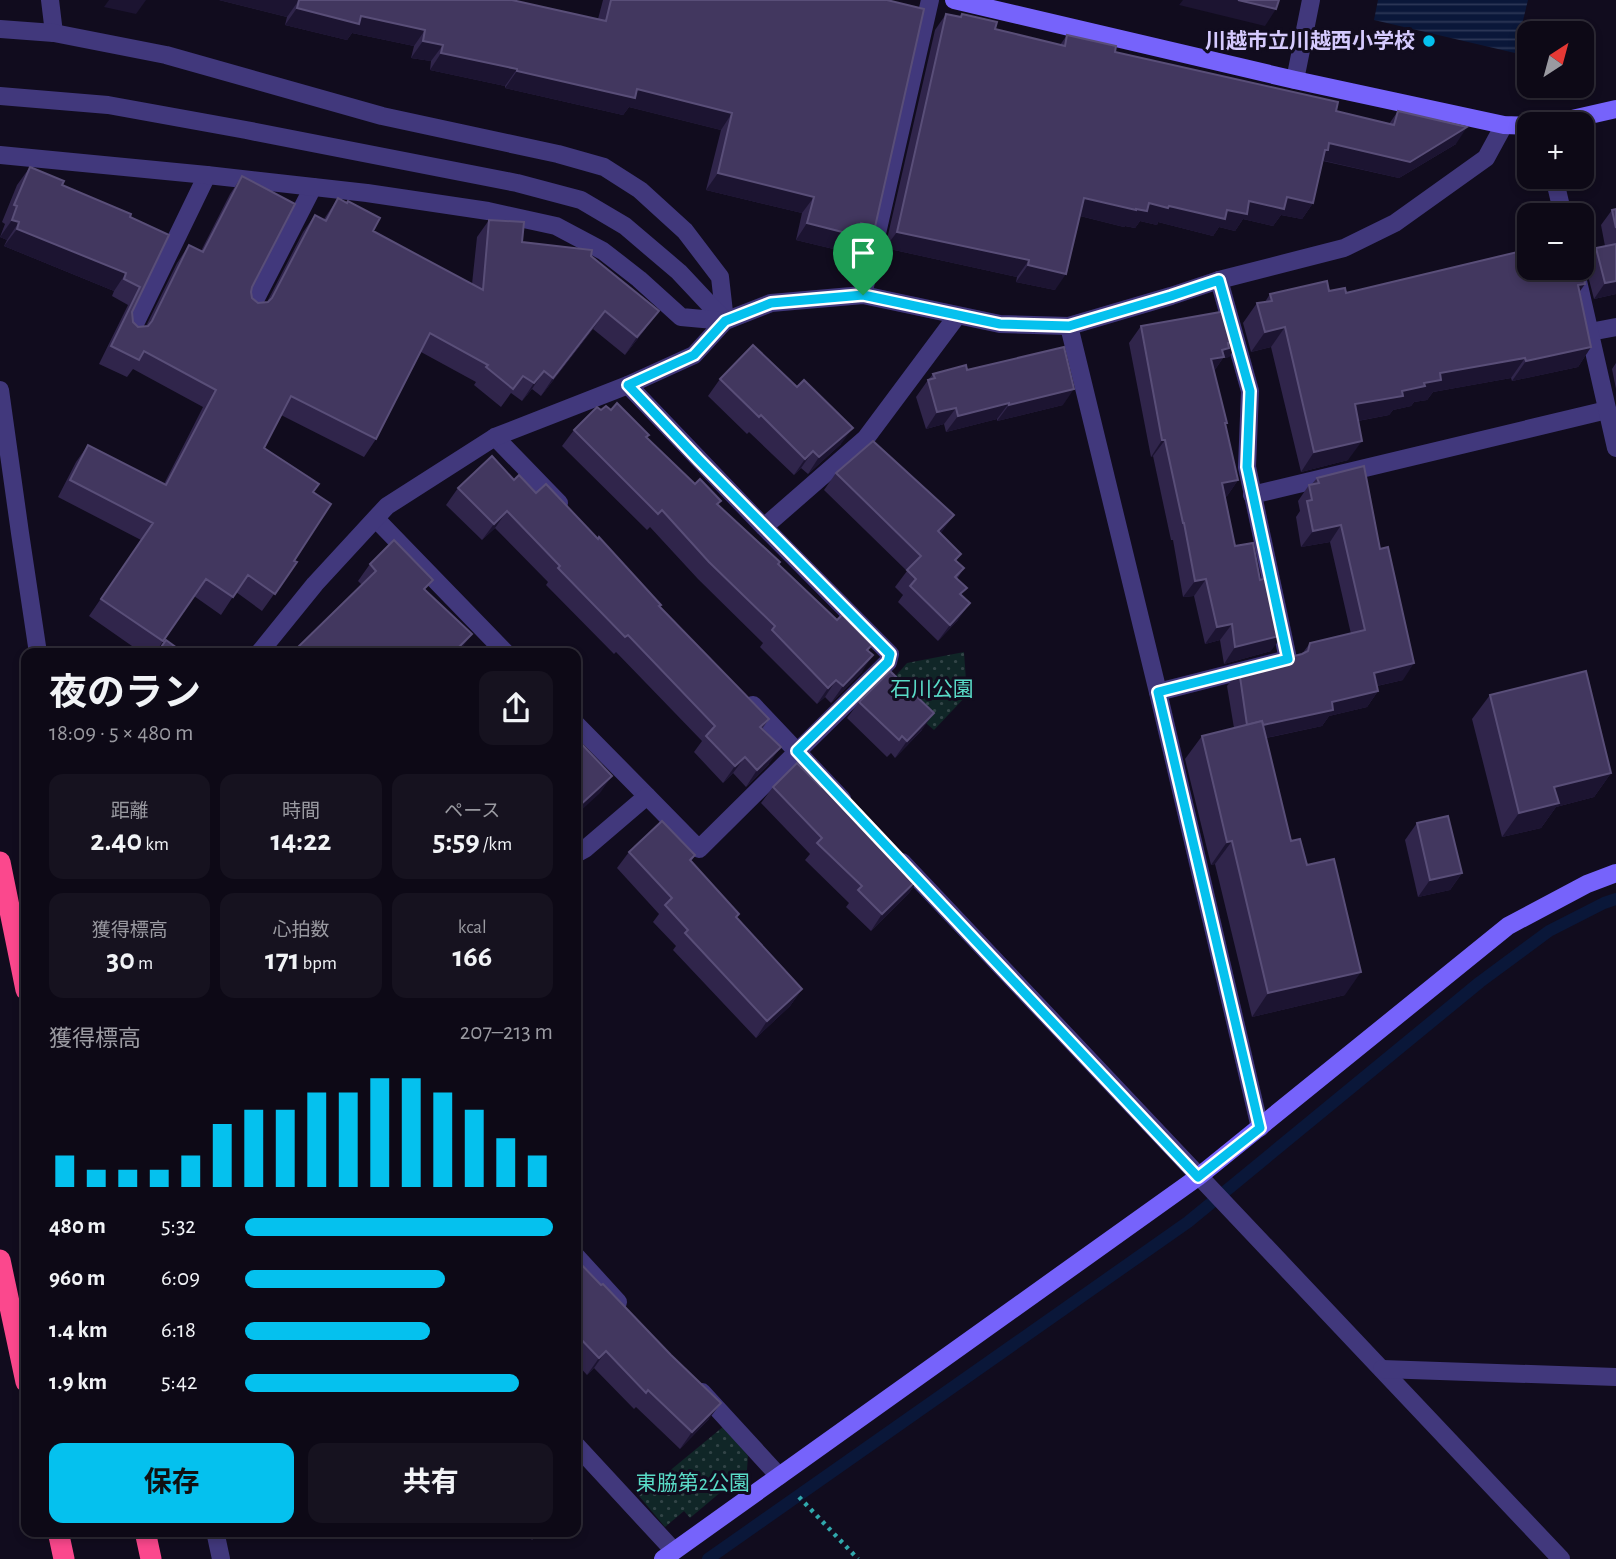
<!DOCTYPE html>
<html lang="ja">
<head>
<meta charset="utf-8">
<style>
	body { margin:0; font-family:"Alegreya Sans","Noto Sans JP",sans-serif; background:#16121f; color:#f1f3f6; height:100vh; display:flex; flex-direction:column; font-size:26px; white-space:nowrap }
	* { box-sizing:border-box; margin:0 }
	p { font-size:23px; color:#9a9aa1 }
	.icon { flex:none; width:38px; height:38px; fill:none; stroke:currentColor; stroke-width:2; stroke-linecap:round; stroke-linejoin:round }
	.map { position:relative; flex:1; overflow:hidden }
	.panel { position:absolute; left:21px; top:648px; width:560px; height:889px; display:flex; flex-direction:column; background:#0d0916; border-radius:14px; box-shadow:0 4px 10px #0003,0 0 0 2px #2d2a35 }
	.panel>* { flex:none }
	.needle { width:46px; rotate:36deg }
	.fabs { position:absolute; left:1517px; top:21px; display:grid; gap:14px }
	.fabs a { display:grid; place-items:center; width:77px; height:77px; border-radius:14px; background:#0d0916; box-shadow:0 4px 10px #0003,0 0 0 2px #2d2a35; font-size:35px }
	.pin { position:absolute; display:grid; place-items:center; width:60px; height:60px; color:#fff; margin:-72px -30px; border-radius:50% 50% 50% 0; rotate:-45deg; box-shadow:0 0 7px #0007 }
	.pin .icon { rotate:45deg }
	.round { display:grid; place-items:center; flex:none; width:74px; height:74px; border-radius:14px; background:#16121f }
	.summary { display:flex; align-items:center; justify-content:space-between; height:119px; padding:0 28px }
	h1 { font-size:38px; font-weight:700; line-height:52px }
	.stats { display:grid; grid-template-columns:repeat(3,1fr); gap:10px; height:119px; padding:7px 28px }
	.stats div { display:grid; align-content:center; border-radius:14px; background:#16121f; text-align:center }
	.stats b { font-size:30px; font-weight:700 }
	.stats small { font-size:19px; font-weight:400 }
	.stats p { font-size:19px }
	.chart { height:196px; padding:14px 28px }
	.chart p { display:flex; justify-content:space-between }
	.chart svg { width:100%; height:126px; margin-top:7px; stroke:#05c1ee; stroke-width:6 }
	.action { display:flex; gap:14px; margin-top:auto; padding:14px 28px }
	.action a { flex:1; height:80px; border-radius:14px; background:#05c1ee; color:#111; font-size:28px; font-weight:700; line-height:80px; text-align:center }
	.action a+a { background:#16121f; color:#f1f3f6 }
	ul { padding:0 28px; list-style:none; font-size:23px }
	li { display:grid; grid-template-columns:112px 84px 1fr; align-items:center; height:52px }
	li i { height:18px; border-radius:9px; background:#05c1ee }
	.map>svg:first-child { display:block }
	.park { fill:url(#park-dots) }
	.water { fill:url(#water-rules) }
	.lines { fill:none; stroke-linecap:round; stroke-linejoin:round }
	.stream { stroke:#0a1739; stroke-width:12 }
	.path { stroke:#30a8ac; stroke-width:4.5; stroke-dasharray:3.5 5; stroke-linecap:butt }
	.lane { stroke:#41387c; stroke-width:18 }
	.street { stroke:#41387c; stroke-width:18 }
	.secondary { stroke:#7663fb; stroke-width:18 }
	.highway { stroke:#fb488d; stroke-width:21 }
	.wall { fill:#30254b }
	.shaded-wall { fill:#1c1431 }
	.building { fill:#42375f; stroke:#594e78; stroke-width:2 }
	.route-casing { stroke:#fff; stroke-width:14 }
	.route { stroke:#05c1ee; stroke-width:9 }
	.poi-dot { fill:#05c1ee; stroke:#110c1e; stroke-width:2.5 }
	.labels { text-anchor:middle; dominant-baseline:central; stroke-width:6; stroke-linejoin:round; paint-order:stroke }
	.poi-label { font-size:21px; font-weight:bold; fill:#d5cafe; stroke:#110c1e; text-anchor:end }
	.park-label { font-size:21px; fill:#59dbc7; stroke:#110c1e }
</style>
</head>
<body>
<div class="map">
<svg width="1616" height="1559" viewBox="0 0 1616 1559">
	<defs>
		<pattern id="park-dots" width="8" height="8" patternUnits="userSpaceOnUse" patternTransform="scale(1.75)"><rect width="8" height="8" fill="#102627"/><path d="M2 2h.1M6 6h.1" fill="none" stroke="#324447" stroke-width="1.8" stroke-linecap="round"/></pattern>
		<pattern id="water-rules" width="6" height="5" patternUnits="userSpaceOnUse" patternTransform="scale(1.75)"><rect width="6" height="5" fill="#0a1739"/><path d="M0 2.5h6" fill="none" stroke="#2d3757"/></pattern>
	</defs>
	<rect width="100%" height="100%" fill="#110c1e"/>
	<g class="park">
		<path d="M964,652l3,43 -33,35 -49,-42 22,-25z"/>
		<path d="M724,1426l24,30 -1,14 -57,48 -6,-7 -19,16 -26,-31z"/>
	</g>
	<path class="water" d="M1378,0h150l-13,53 -141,-33z"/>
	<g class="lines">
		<path class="stream" d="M708,1559l480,-337 292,-240 69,-51 55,-28 12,-4"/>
		<path class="path" d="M799,1497l59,62"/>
		<g class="lane">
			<path d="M250,310l63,-123"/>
			<path d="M1590,332l26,-5"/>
			<path d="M130,334l77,-159"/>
			<path d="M1252,495l355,-85"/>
		</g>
		<g class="street">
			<path d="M50,0l4,33"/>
			<path d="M0,29l54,4 112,22 216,61 176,38 46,13 36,23 45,41 35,46 5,44"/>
			<path d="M1295,80l16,-80"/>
			<path d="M0,96l108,9 138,25 271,53 64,17 44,26 54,46 46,49"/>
			<path d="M0,155l207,20 160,18 121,18 68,15 47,25 36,28 42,38 44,4"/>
			<path d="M1554,177l9,38"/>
			<path d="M1575,268l41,180"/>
			<path d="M863,295l67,-295"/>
			<path d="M1069,326l89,366 102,436"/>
			<path d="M628,385l136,142"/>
			<path d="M0,390l20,143 18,120"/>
			<path d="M495,437l64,66"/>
			<path d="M376,519l130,134"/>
			<path d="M259,653l56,-69 72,-78 108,-69 133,-52 66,-30 31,-34 46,-18 92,-8 137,29 69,2 102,-30 48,-16 125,-32 51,-25 91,-65 18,-33"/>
			<path d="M1158,692l130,-33 -41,-192 3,-76 -31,-111"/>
			<path d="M753,705l89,94"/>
			<path d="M576,724l71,72"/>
			<path d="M576,854l9,-5 62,-53 52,53 189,-187 2,-8 -126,-127 102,-89 91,-122"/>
			<path d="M902,862l659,697"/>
			<path d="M576,1256l42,46"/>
			<path d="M1382,1369l234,8"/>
			<path d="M702,1392l77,84"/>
			<path d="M576,1445l98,106"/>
			<path d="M215,1531l6,28"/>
		</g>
		<g class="secondary">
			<path d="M954,0l341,80 209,45 26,1"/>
			<path d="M1550,124l66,-15"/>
			<path d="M663,1559l535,-382 310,-251 79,-42 29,-11"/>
		</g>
		<g class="highway">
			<path d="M0,862l26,128"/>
			<path d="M0,1260l26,122"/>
			<path d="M58,1531l6,28"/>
			<path d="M145,1531l6,28"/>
		</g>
	</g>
	<g class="wall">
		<path d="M219,0h293l86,19 5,-19h284l-12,227 -12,16 -9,-2 -8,11 -50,-12 6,-27 -96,-23 15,-60 -92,-23 -6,8 -118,-27v-2l-75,-16 1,-9 -20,-3 3,-12 -62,-13 -5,7 -62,-15 2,-8z"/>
		<path d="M946,14l14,3 2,-3 33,15 65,16 7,-10 48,17 221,59 53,13 9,-13 58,33 -57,34 -76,-17 -10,42 -11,16 -21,-4 -8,11 -30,-7 -8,12 -16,-4 -6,9 -55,-14 -1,3 -17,-4 -5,7 -10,-2 -1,1 -44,-11 -25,74 -39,-8 1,-5 -132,-29 50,-218z"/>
		<path d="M30,167l32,18 107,50 -37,77 1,10 5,5 8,-1 31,-63 12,-18 12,6 29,-57 12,-18 10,111 -1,5 1,6 6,5 9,-1 36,-70 12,-17 9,4 14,-21 35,33 99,53 5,-47 12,-17 33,22 69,14 55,72 -21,27 -32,-26 -52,67 -9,-7 -10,12 -11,-8 -10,14 -27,-22 2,-3 -55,-30 -45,87 -12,18 -83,-42 -17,33 49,44 -19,69 3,1 -35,49 -26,-19 -15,23 -27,-19 -39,57h-13l-53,-37 52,-76 -83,-43 18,-35 12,-17 76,39 39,-77 -70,-38 -6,8 -28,-13 29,-59 -16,-9 2,-5 -110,-45 3,-6 -7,-3 5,-13 -3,-2 15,-37z"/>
		<path d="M1616,209v85l-22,5 -9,-35 11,-16 9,-2 -4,-21 11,-15z"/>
		<path d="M1329,291l17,2 234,-1 11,55 -13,20 -66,14 -1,-3 -78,14 -6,8 -13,2 -3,4 -18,4 -4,5 -31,6 -10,39 -47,12 -30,-125 -20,5 -8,-29 14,-20 8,-1 5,-8z"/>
		<path d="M1141,326l99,14 -11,17 -6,1 -9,13 24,109 -11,16 -2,1 10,49 36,105 -47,13 -4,-24 -15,4 -11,-48 -11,1 -10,-57h-2l-18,-84 -2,1 -22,-114z"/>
		<path d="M1616,363v26l-4,-20z"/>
		<path d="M967,370l96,35 -66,16v-2l-51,13 -2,-8 -18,5 -10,-32 12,-17 5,-6z"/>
		<path d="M720,379l121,65 -33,30 -7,-6 -7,7 -45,-43 -2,2 -39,-38z"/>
		<path d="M601,410l46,28 48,46 23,21 150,145 -6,22 -31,31 -6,-6 -8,7 -57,-57 3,-4 -65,-64 -48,-52 -3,3 -85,-84 12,-16z"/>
		<path d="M1364,466l39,214 -26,6 1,5 -11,16 -38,9 -7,10 -56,12 25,103 54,154 -93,22 -37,-153 -4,1 -26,-106 17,-23 32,-8 -7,-42 12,-16 63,-16 8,-11 41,-9 -21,-92 -29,5 -5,-30 4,-6 -2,-10 11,-16 3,-1 5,-6z"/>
		<path d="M836,473l104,61 21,20 -5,7 8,7 -7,11 5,16 -4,25 -20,21 -40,-39 5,-7 -8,-8 12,-16 -83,-81z"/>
		<path d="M514,480l22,13 123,114 110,112 -7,10 7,35 -23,23 -13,-14 -10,10 -29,-31 8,-11 -86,-89 -2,2 -68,-69 2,-3 -53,-54 -13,12 -36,-35 12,-17z"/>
		<path d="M370,564l56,26 32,63h-164l68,-68 -4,-4z"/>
		<path d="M1490,695l121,78 -17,24 -38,10 -15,21 -39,9 -30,-118z"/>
		<path d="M859,702l63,28 -27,28 -4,-5 -4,4 -40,-39z"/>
		<path d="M773,787h48l54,44 46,45 -12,17 -38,38 -25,-24 3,-4 -44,-43 5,-6 -49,-51z"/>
		<path d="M1417,823l45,50 -12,17 -32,7 -13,-57z"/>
		<path d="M629,852l66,3 -4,7 46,56 65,71 -12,17 -34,32 -83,-88 3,-4 -23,-24 6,-8 -42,-46z"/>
		<path d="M576,1259l133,160 -29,30 -44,-42 -2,2 -40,-41 -7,7 -11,-12z"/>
		<path d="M524,1531h17l-9,9z"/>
	</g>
	<g class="shaded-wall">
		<path d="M109,0h37l-10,14 -32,-7z"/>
		<path d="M219,0h80l-12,17z"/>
		<path d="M1183,0h55l38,9 -11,17 -86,-21z"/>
		<path d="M297,8l64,8 64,14 -11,16 -62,-13 -5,7 -62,-15z"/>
		<path d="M423,41l20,4 -12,16 -20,-3z"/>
		<path d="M441,53l76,16 -12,17 -75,-16z"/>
		<path d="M517,71l120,18 95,24 -11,17 -92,-23 -6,8 -118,-27z"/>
		<path d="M1467,127l-11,17 -57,34 -78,-18 8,-17z"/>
		<path d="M718,173l96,24 -12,16 -96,-23z"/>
		<path d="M1287,197l26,6 -11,16 -21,-4 -8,11 -30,-7 -8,12 -16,-4 -6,9 -55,-14 -1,3 -17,-4 -5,7 -10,-2 -1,1 -52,-13 12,-16 143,12 22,-9z"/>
		<path d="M12,220l7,2 -12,18 -7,-3z"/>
		<path d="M807,223h54l14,4 -12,16 -9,-2 -8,11 -50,-12z"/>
		<path d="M17,229l109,44 -12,18 -110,-45z"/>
		<path d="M897,232l132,28 -12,17 -132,-29z"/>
		<path d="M1028,265l38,9 -11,16 -39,-8z"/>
		<path d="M1616,281v13l-22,5 11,-16z"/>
		<path d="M1585,284l-14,20 7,-19z"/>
		<path d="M605,311l-12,18 -52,67 12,-18z"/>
		<path d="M659,311l-13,17 -21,27 12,-18z"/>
		<path d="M1285,327l-14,20 -20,5 14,-20z"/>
		<path d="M1240,340l-11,17 -6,1 -11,16 -1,-15 17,-16z"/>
		<path d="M1591,347l-13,20 -66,14 14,-20z"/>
		<path d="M1525,358l-14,20 -78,14 -6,8 -13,2 -3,4 -18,4 -4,5 -48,9 14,-20 69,-21 16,-10z"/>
		<path d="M544,371l-12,18 -10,12 12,-18z"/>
		<path d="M1074,389l-11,16 -66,16 12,-16z"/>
		<path d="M1009,403l-12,16 -51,13 12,-16z"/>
		<path d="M956,408l-12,16 -18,5 11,-17z"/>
		<path d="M853,428l-12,16 -33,30 11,-17z"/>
		<path d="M1162,440h3l-12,16 -2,1z"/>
		<path d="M1362,441l-14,19 -47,12 13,-20z"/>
		<path d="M813,451l-12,17 -7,7 11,-16z"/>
		<path d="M1238,480l-11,16 -17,4 12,-17z"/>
		<path d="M507,511l-12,17 -13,12 12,-16z"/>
		<path d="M954,515l-12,17 -16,16 12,-17z"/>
		<path d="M1341,525l-11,17 -29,5 12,-16z"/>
		<path d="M1206,579l-12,17 -11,1 12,-16z"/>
		<path d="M970,603l-12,17 -20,21 12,-16z"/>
		<path d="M1232,624l-12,16 -15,4 12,-17z"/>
		<path d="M472,634l-12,17 -2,2h-5z"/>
		<path d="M1283,635l-12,16 -47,13 11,-17z"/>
		<path d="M873,655l-11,17 -31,31 12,-17z"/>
		<path d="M1414,663l-11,17 -40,9 11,-16z"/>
		<path d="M836,680l-11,17 -8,7 11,-16z"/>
		<path d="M1378,691l-11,16 -38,9 -7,10 -86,18 12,-16 84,-26z"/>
		<path d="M934,713l-12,17 -27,28 12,-17z"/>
		<path d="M781,747l-12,17 -23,23 11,-17z"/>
		<path d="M745,757l-12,16 -10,10 12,-17z"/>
		<path d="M1611,773l-17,24 -38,10 -15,21 -39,9 17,-24 35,-26z"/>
		<path d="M612,776l-12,17 -24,22v-5l2,-3z"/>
		<path d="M1232,841l-17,23 -4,1 16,-23z"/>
		<path d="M1462,873l-12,17 -32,7 12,-17z"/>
		<path d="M921,876l-12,17 -38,38 11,-17z"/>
		<path d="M1361,972l-16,23 -93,22 16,-24z"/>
		<path d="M802,989l-12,17 -34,32 11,-17z"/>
		<path d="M606,1351l-12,17 -7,7 12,-17z"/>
		<path d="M721,1403l-12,16 -29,30 12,-17z"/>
	</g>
	<g class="building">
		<path d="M299,0h213l94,21 5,-21h276l37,9 -49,218 -14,-4 -3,13 -51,-13 7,-26 -96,-24 14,-60 -95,-24 -2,9 -118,-27v-2l-76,-16 2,-8 -20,-4 2,-11 -64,-14 -2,8 -62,-16z"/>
		<path d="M1238,0h41l-3,9z"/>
		<path d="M946,14l15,3 1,-3 35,8 -2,7 70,17 2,-11 49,11 -1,6 223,50 -2,9 58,14 4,-14 69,16 -57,35 -81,-19 -1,7h-3l-12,53 -26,-6 -3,12 -35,-8 -2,13 -20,-4 -2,9 -56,-13 -1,2 -19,-5 -2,8 -11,-2v1l-52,-12 -18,76 -38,-9 1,-5 -132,-28z"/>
		<path d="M30,167l34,14 -2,4 69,29 -1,3 39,18 -37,77 1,10 5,5 10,-1 4,-5 37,-76 14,7 39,-76 53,28 -43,83 -1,5 1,6 6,5 10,-1 4,-4 43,-83 11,6 12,-23 9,5 1,-2 32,17 -7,13 110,59 6,-70 35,2 -2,20 70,8 -1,6 68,55 -22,26 -32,-26 -52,67 -9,-7 -10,12 -11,-7 -10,13 -27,-22 2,-2 -58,-32 -54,106 -85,-43 -27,52 55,36 -6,8 18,12 -37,57 3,1 -22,32 -27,-19 -15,22 -27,-18 -43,62 -62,-42 52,-76 -83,-43 18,-35 78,40 50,-95 -72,-39 -5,9 -28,-14 29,-59 -16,-8 2,-6 -109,-44 2,-7 -7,-2 5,-14 -3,-1z"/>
		<path d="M1616,209v19l-4,-18z"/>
		<path d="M1616,244v37l-11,2 -9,-35z"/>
		<path d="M1530,249v19h52l3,16 -7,1 13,62 -65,14 -1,-3 -85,15 1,7 -17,3 1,3 -23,5 1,5 -48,8 7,37 -48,11 -29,-125 -20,5 -8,-29 15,-2 -2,-7 57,-13 2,10 16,-3 1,5z"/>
		<path d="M1232,310l8,30 -12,3 1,5 -7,2 2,7 -13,2 16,64h-2l13,57 -16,3 13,63 18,-3 7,37 10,-3 13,58 -48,12 -3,-23 -15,3 -11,-48 -11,2 -11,-58h-1l-18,-83h-3l-21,-114z"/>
		<path d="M753,345l44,42 7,-7 49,48 -34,29 -6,-6 -8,8 -44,-44 -2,2 -39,-38z"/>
		<path d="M1064,347l10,42 -65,16v-2l-51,13 -2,-8 -19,4 -9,-32 7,-2 -2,-4 33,-9 1,5z"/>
		<path d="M617,403l32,32 -3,2 49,47 5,-5 21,22 -4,3 63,58 -2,2 59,56 5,-5 30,30 -5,5 6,5 -30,31 -7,-6 -8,8 -56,-58 3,-4 -66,-64 -47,-52 -4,4 -84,-84 23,-23 4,3 5,-4 5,4z"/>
		<path d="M873,441l81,74 -16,16 23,23 -6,6 9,8 -9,9 12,11 -7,6 10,9 -20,22 -40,-39 6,-7 -9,-9 14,-14 -85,-83z"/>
		<path d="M492,456l22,24 5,-5 17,18 10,-9 52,55 1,-2 62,68 -2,1 110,113 -9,8 21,20 -24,23 -12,-13 -10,9 -29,-30 9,-10 -87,-91 -3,2 -67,-69 2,-2 -53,-55 -13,13 -36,-36z"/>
		<path d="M1364,466l16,83 8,-2 26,116 -40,10 4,18 -46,11 1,8 -70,15 -1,-4 -15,4 -8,-55 63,-16 6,-3 2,-8 55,-13 -24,-105 -28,6 -6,-30 5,-1 -3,-15 10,-2 -2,-5z"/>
		<path d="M394,540l39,40 -9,9 48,45 -19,19h-153l-4,-4 80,-78 -6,-7z"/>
		<path d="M166,640l18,13h-27z"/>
		<path d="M890,671l44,42 -27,28 -5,-5 -3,4 -40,-38z"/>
		<path d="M1586,671l25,102 -57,14 5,16 -40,10 -29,-118z"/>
		<path d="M1262,721l29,120 9,-2 7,26 27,-6 27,113 -93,21 -36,-152 -5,1 -25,-106z"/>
		<path d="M576,738l36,38 -34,31 -2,-3z"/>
		<path d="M797,763l24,24 7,-7 47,51 46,45 -39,38 -24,-24 4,-4 -45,-43 5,-5 -49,-51z"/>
		<path d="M1448,816l14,57 -32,7 -13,-57z"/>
		<path d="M662,821l33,34 -5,5 49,54 -3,3 66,72 -35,32 -82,-88 3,-3 -23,-25 7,-7 -43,-46z"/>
		<path d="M576,1259l25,26 2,-1 68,71 50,48 -29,29 -44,-42 -2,3 -40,-42 -7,7 -23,-24z"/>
	</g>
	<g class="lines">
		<defs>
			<path id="route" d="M1219,280l31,111 -3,76 41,192 -130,33 102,436 -62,49 -401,-426 91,-89 2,-8 -192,-195 -70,-74 66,-30 31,-34 46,-18 92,-8 137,29 69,2 102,-30z"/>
		</defs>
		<use href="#route" class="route-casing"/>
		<use href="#route" class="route"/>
	</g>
	<circle class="poi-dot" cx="1429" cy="41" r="7"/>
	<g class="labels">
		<g class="poi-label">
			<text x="1415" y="41">川越市立川越西小学校</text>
		</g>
		<g class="park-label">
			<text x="932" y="689">石川公園</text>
			<text x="693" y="1483">東脇第2公園</text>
		</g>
	</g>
</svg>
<div class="fabs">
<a><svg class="needle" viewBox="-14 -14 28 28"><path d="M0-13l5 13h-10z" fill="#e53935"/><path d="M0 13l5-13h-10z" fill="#9a9aa1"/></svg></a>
<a>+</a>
<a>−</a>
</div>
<div class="pin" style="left:863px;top:295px;background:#1e9e55"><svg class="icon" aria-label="arrive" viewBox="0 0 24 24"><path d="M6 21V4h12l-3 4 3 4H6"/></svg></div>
<section class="panel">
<div class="summary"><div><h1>夜のラン</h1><p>18:09 · 5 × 480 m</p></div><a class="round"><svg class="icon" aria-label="share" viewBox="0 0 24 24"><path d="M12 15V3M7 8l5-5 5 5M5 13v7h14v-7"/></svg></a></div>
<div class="stats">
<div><p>距離</p><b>2.40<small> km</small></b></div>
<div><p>時間</p><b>14:22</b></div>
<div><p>ペース</p><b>5:59<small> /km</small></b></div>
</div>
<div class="stats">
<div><p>獲得標高</p><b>30<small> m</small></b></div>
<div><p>心拍数</p><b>171<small> bpm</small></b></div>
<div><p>kcal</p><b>166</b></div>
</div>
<div class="chart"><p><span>獲得標高</span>207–213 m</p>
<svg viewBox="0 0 160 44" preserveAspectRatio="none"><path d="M5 44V33M15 44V38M25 44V38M35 44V38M45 44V33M55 44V22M65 44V17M75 44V17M85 44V11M95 44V11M105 44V6M115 44V6M125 44V11M135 44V17M145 44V27M155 44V33"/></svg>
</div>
<ul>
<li><b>480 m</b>5:32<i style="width:100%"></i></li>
<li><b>960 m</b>6:09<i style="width:65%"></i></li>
<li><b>1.4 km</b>6:18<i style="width:60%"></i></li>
<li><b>1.9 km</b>5:42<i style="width:89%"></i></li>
</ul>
<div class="action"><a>保存</a><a>共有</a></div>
</section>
</div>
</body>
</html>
